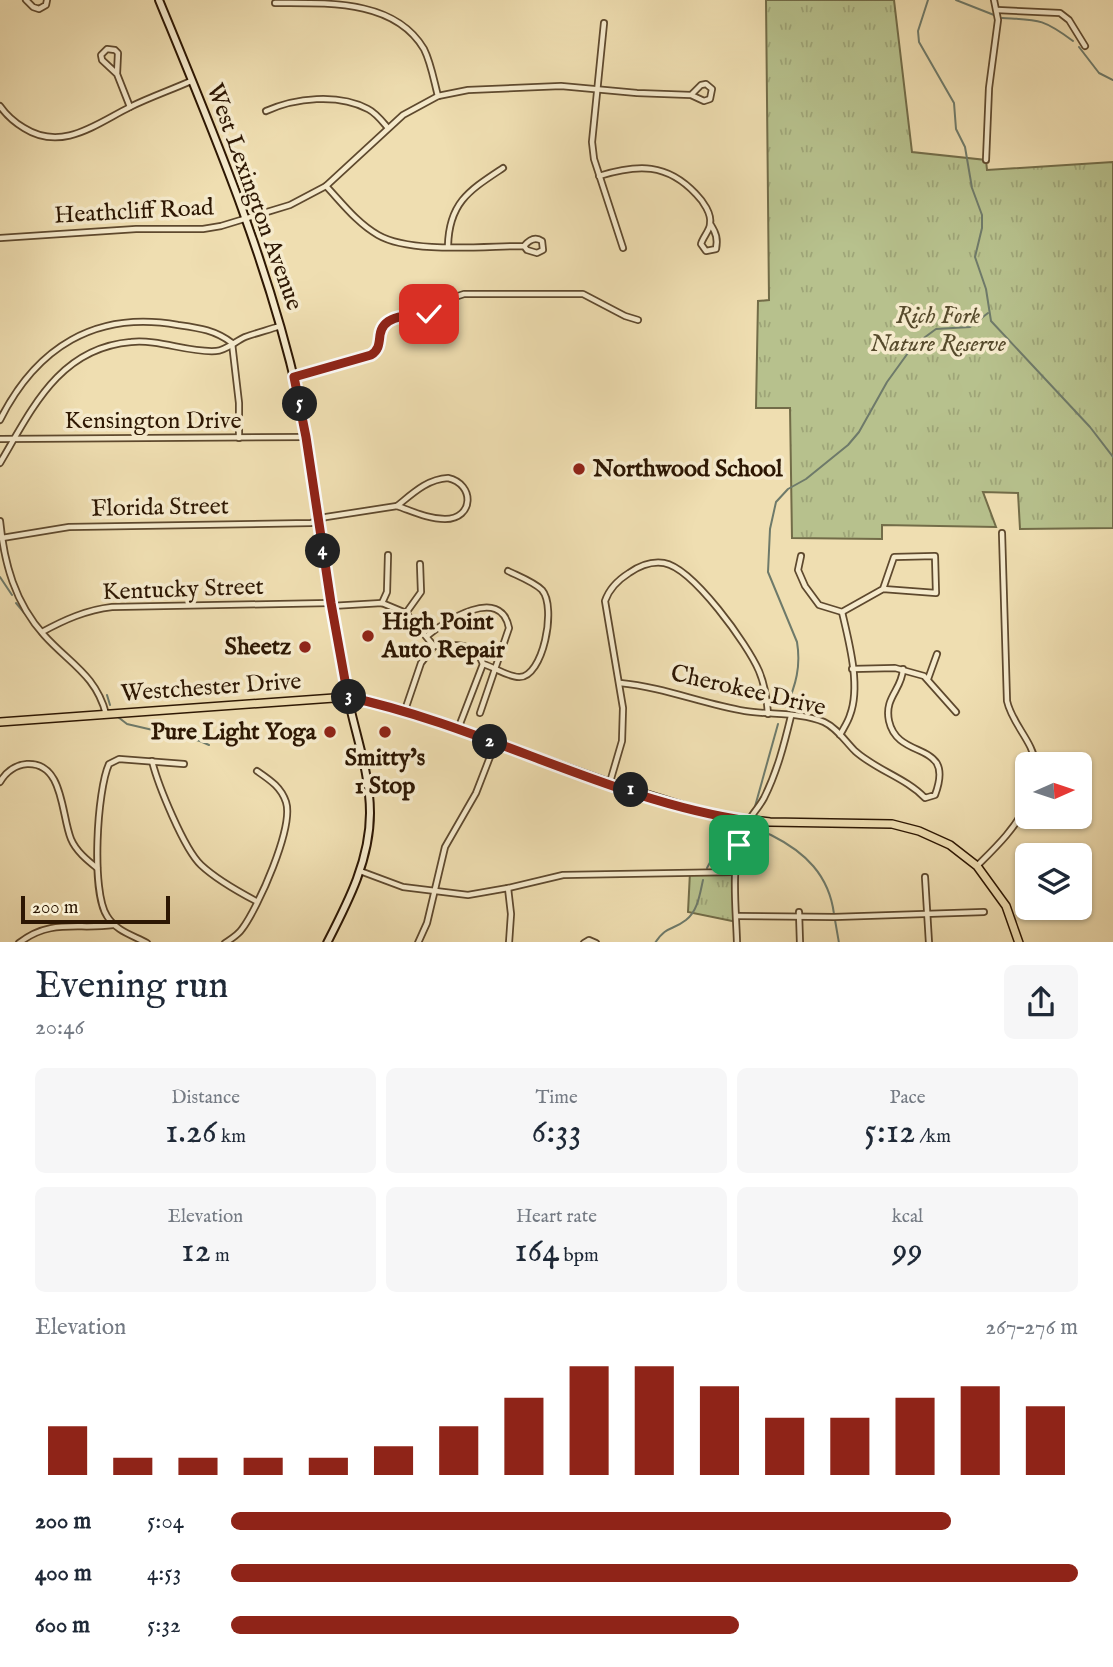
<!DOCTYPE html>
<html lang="en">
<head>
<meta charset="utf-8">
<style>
	body { margin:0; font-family:"IM FELL English",serif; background:#f6f6f7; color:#1f2937; height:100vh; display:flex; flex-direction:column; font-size:26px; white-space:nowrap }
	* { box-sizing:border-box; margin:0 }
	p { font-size:23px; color:#747a83 }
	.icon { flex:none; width:38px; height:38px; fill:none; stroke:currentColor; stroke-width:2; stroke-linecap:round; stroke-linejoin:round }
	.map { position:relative; height:942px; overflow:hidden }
	.side { display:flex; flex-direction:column; background:#fff; flex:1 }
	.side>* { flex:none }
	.needle { width:46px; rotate:87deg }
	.buttons { position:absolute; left:1015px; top:752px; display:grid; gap:14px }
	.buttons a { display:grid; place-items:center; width:77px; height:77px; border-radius:10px; background:#fff; box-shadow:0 2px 5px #0004; font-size:35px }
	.scale { position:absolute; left:21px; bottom:18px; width:149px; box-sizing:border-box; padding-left:7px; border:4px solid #2d1703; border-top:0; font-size:19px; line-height:24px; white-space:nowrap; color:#2d1703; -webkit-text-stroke:5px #f5eacc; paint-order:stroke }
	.pin { position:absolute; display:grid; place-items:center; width:60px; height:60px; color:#fff; margin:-30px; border-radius:14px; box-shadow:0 4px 10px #0006 }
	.km { position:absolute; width:35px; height:35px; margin:-18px; border-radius:50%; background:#222; color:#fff; font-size:19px; line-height:35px; text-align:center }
	.round { display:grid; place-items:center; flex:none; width:74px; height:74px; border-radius:10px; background:#f6f6f7 }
	.headline { display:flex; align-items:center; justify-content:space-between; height:119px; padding:0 35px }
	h1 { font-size:38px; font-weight:600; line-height:52px }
	.figures { display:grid; grid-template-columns:repeat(3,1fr); gap:10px; height:119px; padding:7px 35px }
	.figures div { display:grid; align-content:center; border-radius:10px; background:#f6f6f7; text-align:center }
	.figures b { font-size:35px; font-weight:600 }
	.figures small { font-size:19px; font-weight:400 }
	.figures p { font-size:19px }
	.chart { height:196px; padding:14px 35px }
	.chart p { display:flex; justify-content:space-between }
	.chart svg { width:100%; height:126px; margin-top:7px; stroke:#8f2418; stroke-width:6 }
	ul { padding:0 35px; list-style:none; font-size:23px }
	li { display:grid; grid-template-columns:112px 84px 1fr; align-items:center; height:52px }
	li i { height:18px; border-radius:9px; background:#8f2418 }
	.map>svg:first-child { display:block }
	.park { fill:url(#park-tufts); stroke:#726c48; stroke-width:2 }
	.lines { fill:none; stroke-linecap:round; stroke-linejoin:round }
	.stream { stroke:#6e7a6a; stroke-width:2 }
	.street-casing { stroke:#5e492e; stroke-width:8 }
	.secondary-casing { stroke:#2d1703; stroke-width:10 }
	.primary-casing { stroke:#2d1703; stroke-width:10 }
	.street { stroke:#f5eacc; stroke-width:4.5 }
	.secondary { stroke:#f5eacc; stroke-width:6 }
	.primary { stroke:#efdeb1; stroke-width:7 }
	.route-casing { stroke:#fff; stroke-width:14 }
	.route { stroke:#8f2418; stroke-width:9 }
	.poi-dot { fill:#8f2418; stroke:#f5eacc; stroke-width:2.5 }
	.labels { text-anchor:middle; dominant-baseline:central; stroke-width:7; stroke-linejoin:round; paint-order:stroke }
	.street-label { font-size:24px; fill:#2d1703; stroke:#f5eacc }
	.park-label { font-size:24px; font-style:italic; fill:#564a2c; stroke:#f5eacc }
	.poi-label { font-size:24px; font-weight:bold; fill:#2d1703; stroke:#f5eacc; text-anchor:start }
</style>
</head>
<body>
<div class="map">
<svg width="1113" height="943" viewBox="0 0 1113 943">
	<defs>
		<pattern id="park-tufts" width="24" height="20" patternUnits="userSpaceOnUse" patternTransform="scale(1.75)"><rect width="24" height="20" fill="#b7c18d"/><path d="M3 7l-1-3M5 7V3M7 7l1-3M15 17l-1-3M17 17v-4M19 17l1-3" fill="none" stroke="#9ea578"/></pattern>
	</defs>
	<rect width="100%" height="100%" fill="#efdeb1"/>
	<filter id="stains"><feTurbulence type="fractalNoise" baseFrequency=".00286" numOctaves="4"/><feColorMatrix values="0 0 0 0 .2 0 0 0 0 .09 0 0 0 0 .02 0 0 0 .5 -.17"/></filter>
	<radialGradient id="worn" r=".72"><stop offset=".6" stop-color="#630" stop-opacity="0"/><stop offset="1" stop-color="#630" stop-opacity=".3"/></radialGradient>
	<g class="park">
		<path d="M766,0h128l18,152 74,8 1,10 126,-8v366l-93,1 -2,-36 -35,-1 13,35 -114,-2v14l-90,-1 -2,-130h-34l2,-107 11,-1z"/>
		<path d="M690,872h46l1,50 -49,-10z"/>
	</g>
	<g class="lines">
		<g class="stream">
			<path d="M928,0l-10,31 1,11 35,61 2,26 9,18 7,41 10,27v13l-7,29 11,32 5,32 99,106 23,30"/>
			<path d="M956,0l38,15"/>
			<path d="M1002,18c36,2 40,0 71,23"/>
			<path d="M1079,47l20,26 14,7"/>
			<path d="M0,577l12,18"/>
			<path d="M16,603l15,18"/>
			<path d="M107,695l3,10"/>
			<path d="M786,707c10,-22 15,-41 11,-65l-29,-70 2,-43 6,-27 12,-13 18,-10 42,-34 11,-13 28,-50 26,-36 23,-17 34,-2 18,-14"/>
			<path d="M118,717l9,7 73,17 9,4"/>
			<path d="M754,810l24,-86"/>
			<path d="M707,868l22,-41c16,-3 27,1 42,8 34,17 58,40 63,79"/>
			<path d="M835,920l4,23"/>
			<path d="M655,943c12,-18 17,-12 31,-23 12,-9 14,-27 17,-40"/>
		</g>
		<defs>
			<g id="street">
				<path d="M26,0l7,7 6,2 7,-4 1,-5"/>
				<path d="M275,3c55,0 120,-3 149,46 7,14 10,32 14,47"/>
				<path d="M997,10l63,3 9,7 16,26"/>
				<path d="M604,23l-12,119 2,17 29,89"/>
				<path d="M117,74l-15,-14 -1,-5 6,-6 8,1 3,3 -1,21 13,33"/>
				<path d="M0,106c7,10 14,16 24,22 38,24 72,-4 106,-21 20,-10 41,-17 61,-26"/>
				<path d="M266,111c29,-13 72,-18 102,-2 8,4 14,12 20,19"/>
				<path d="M986,160l3,-72 9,-68 -4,-20"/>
				<path d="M599,176c39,-12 68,-13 97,18 7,7 16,20 14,30 0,6 -7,13 -9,20l5,7 10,-2c2,-10 0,-16 -5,-24"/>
				<path d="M326,186c16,17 31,37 52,49 33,19 107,11 146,11 5,-6 11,-10 18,-5l1,9 -6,3 -10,-3 -3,-4"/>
				<path d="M0,238l136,-9h67l18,-3 69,-21 36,-19 77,-71 35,-19 30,-6 93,-4 76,7 54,2 13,6 6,-2 2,-10 -6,-5 -5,1 -10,10"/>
				<path d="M448,246c1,-44 22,-56 55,-78"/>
				<path d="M232,343l7,60v35"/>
				<path d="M294,377l77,-22c12,-8 6,-23 16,-33l49,-9 19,-16 9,-3h119l42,22 13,4"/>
				<path d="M0,420c36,-72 95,-110 178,-95 21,3 37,5 54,18"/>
				<path d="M0,439l307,-2"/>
				<path d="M0,463c32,-54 59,-115 131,-121 28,-3 58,11 85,9 9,0 20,-10 29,-14 11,-4 23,-7 35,-11"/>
				<path d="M448,478c27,6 26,41 -3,41 -17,0 -33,-8 -48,-13 15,-12 30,-27 51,-28z"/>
				<path d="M0,521c4,42 15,82 44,114 25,28 52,40 62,79"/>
				<path d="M1002,533l5,168c5,23 26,40 29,64"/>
				<path d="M2,538l67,-11 242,-4 15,-6 71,-11"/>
				<path d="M801,556l-3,14 7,16 14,19 23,7 41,-23 53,4 -1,-37 -41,1 -11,32"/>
				<path d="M420,564l1,28 -15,21 28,33c18,-2 42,-4 49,18l-25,65"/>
				<path d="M382,603l5,-11 1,-37"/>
				<path d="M331,606l51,-3 24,10"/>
				<path d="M42,632c22,-12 44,-22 70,-25l218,-4"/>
				<path d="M427,636c18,-15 74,-51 82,-8l-29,85"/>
				<path d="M483,664c11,3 25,13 36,13 24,1 38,-70 23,-87 -8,-8 -24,-14 -34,-19"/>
				<path d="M852,669l43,-1 29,8 32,36"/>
				<path d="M928,679l9,-25"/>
				<path d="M620,683c43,4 83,21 125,28 25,4 56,1 79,11 13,6 21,19 31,29 21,19 51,27 70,47l10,-3c21,-56 -37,-33 -46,-74 -5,-24 13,-31 14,-52"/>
				<path d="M405,710l16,-47 13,-17"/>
				<path d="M840,735c3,-6 8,-13 10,-20 11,-29 -1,-73 -8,-103"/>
				<path d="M152,761c6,24 32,88 49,104 16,15 36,26 55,36"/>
				<path d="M0,782c6,-10 15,-17 27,-18 37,-2 34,51 44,75 5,12 16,21 26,29"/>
				<path d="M610,782l12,-41 1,-33 -18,-107c4,-12 13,-21 24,-28 10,-7 22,-12 35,-10 29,5 84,82 95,108 6,14 8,28 9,43"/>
				<path d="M977,866c19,-19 38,-37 50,-62"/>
				<path d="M360,871l43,16 65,8 40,-7 55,-13 173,-3"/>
				<path d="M925,877l4,66"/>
				<path d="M508,888l3,26 -2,29"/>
				<path d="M799,912l1,31"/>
				<path d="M737,916l97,1 150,-5"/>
				<path d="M19,943c32,-25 59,-13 94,-18"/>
				<path d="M147,943c-15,-8 -31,-12 -40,-27 -16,-24 -10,-126 2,-152l10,-5 65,5"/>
				<path d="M225,943c6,-4 13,-8 17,-14 16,-21 52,-102 44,-127 -5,-15 -16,-22 -29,-31"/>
				<path d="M418,943l9,-20 18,-76 31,-54 19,-49"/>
				<path d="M584,943l5,-3 7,3"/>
				<path d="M737,943c-1,-36 -6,-74 4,-108 4,-14 16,-24 23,-37 13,-26 20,-53 27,-82"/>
			</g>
			<path id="secondary" d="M159,0c53,129 108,258 139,395 16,69 20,140 33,209 5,32 10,63 17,94 8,38 22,76 22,115 0,47 -22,89 -43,130"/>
			<path id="primary" d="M0,722l348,-25 57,13 205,73 106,33 54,6 122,2 27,7 31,14 27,21 29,40 13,37"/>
		</defs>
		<use href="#street" class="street-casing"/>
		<use href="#secondary" class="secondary-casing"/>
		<use href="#primary" class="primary-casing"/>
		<use href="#street" class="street"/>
		<use href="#secondary" class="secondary"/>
		<use href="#primary" class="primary"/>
	</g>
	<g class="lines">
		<defs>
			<path id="route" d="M429,314c-17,2 -46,-1 -49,21 -1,9 -1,15 -9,20l-77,22 12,60 25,166 17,94c136,29 263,104 401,124l-7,10 -3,14"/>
		</defs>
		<use href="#route" class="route-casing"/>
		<use href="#route" class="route"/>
	</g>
	<g class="poi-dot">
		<circle cx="579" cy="469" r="7"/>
		<circle cx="368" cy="636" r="7"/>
		<circle cx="305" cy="647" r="7"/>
		<circle cx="330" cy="732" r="7"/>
		<circle cx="385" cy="732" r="7"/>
	</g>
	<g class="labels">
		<g class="street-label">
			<text transform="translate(254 197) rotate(70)">West Lexington Avenue</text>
			<text transform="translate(134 212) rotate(-3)">Heathcliff Road</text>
			<text x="153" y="421">Kensington Drive</text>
			<text transform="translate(160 508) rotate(-1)">Florida Street</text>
			<text transform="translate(183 590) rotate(-2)">Kentucky Street</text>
			<text transform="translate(211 688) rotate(-4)">Westchester Drive</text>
			<text transform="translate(748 691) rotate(13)">Cherokee Drive</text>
		</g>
		<g class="park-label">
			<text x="938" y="316">Rich Fork<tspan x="938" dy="28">Nature Reserve</tspan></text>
		</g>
		<g class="poi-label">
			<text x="593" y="469">Northwood School</text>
			<text x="382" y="622">High Point<tspan x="382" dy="28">Auto Repair</tspan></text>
			<text x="291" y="647" text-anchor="end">Sheetz</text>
			<text x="316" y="732" text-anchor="end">Pure Light Yoga</text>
			<text x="385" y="758" text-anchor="middle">Smitty's<tspan x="385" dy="28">1 Stop</tspan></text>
		</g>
	</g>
	<rect width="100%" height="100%" filter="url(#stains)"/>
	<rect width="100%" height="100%" fill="url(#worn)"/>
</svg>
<div class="buttons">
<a><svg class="needle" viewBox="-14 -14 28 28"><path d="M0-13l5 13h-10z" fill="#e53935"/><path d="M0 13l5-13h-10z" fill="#747a83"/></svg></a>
<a><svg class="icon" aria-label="layers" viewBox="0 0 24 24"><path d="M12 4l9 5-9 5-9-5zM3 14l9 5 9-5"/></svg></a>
</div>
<div class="scale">200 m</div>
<div class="pin" style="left:739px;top:845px;background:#1e9e55"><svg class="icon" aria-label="arrive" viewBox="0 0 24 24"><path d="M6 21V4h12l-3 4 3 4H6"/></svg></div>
<div class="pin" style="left:429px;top:314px;background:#d93025"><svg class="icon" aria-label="check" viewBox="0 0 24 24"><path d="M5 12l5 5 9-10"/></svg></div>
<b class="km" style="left:631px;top:790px">1</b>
<b class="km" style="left:490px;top:742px">2</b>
<b class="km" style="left:349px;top:697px">3</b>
<b class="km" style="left:323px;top:551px">4</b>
<b class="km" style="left:300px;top:404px">5</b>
</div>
<section class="side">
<div class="headline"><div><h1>Evening run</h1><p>20:46</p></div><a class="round"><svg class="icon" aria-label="share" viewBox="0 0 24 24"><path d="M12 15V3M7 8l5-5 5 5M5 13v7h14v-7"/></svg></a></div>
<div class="figures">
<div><p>Distance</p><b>1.26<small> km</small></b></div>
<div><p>Time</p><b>6:33</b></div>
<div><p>Pace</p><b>5:12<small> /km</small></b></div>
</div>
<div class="figures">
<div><p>Elevation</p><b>12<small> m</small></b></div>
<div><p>Heart rate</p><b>164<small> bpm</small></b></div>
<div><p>kcal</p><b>99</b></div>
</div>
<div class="chart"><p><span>Elevation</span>267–276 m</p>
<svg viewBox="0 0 160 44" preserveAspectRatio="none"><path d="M5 44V27M15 44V38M25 44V38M35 44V38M45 44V38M55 44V34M65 44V27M75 44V17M85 44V6M95 44V6M105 44V13M115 44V24M125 44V24M135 44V17M145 44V13M155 44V20"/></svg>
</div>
<ul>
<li><b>200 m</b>5:04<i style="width:85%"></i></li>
<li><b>400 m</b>4:53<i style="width:100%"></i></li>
<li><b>600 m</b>5:32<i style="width:60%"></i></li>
</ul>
</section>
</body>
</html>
